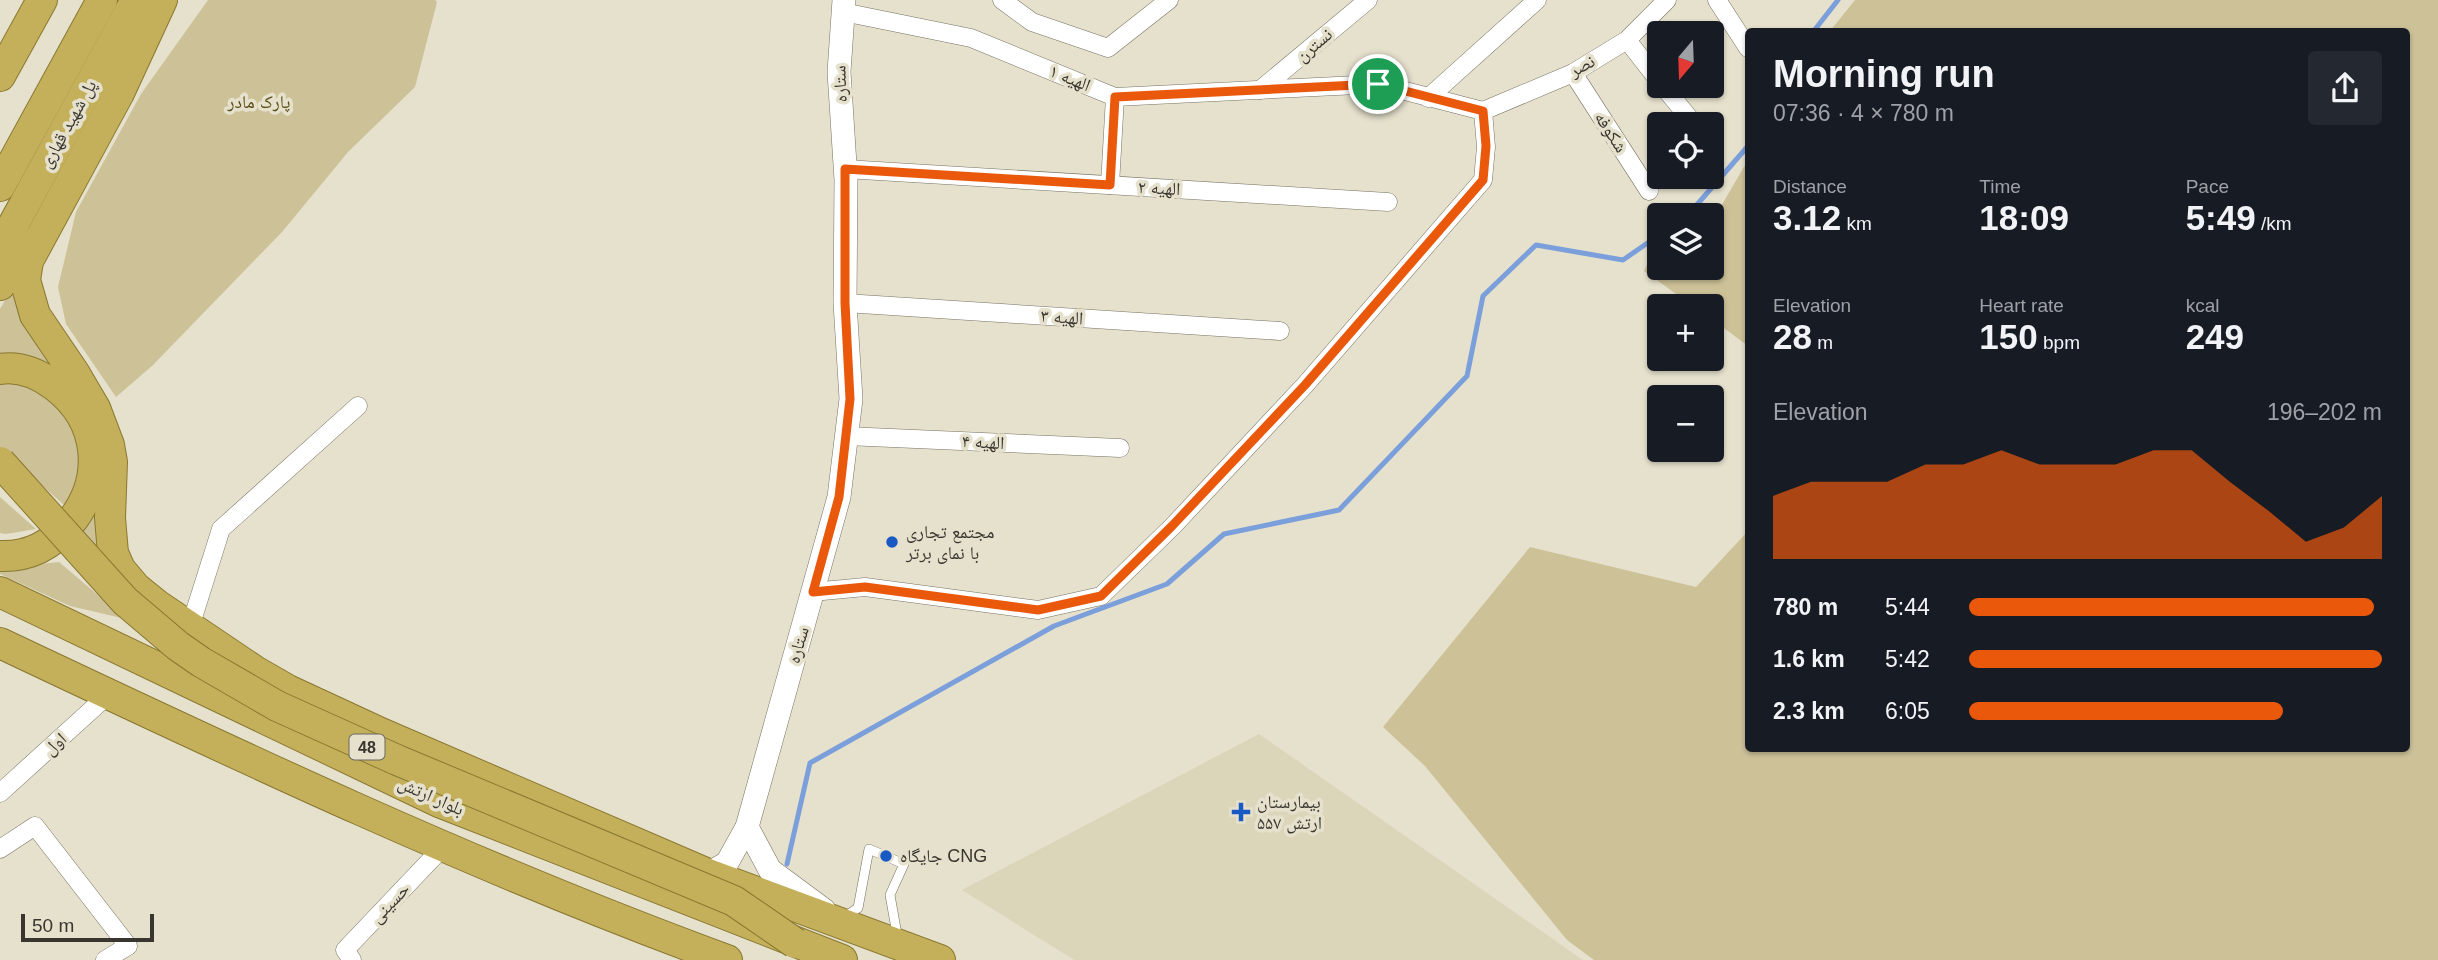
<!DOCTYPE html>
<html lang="en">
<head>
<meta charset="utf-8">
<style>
	body { margin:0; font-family:Helvetica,"Noto Naskh Arabic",sans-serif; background:#242831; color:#f1f3f6; height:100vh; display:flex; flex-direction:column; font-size:26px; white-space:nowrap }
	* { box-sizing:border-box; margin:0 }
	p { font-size:23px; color:#9ea1a6 }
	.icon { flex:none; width:38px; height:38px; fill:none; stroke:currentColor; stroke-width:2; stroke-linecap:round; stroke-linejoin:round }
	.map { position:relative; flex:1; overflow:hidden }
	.drawer { position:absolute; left:1745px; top:28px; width:665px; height:724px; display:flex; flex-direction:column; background:#171b24; border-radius:7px; box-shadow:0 2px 5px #0004 }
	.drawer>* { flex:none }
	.needle { width:46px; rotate:199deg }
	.fabs { position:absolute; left:1647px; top:21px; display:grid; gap:14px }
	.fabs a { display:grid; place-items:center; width:77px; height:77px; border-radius:7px; background:#171b24; box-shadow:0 2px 5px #0004; font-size:35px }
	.scale { position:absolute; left:21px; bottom:18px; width:133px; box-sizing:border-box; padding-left:7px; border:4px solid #38362f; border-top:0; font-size:19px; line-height:24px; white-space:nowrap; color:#38362f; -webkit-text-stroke:5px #e6e1cd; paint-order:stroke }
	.pin { position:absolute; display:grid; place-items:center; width:60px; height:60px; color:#fff; margin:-30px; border:4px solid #fff; border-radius:50%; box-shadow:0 2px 7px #0007 }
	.round { display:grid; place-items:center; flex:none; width:74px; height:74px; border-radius:7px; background:#242831 }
	.headline { display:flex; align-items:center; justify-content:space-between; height:119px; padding:0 28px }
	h1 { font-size:38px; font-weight:600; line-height:52px }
	.metrics { display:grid; grid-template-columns:repeat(3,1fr); gap:10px; height:119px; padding:7px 28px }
	.metrics div { display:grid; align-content:center }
	.metrics b { font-size:35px; font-weight:600 }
	.metrics small { font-size:19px; font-weight:400 }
	.metrics p { font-size:19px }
	.chart { height:196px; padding:14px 28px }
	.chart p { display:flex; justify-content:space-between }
	.chart svg { width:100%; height:126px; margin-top:7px; fill:#ea580c; opacity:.7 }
	ul { padding:0 28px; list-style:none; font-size:23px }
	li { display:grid; grid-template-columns:112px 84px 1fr; align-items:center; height:52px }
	li i { height:18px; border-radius:9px; background:#ea580c }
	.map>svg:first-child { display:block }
	.built { fill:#dbd5ba }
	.green { fill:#ccc197 }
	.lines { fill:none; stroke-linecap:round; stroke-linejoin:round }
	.stream { stroke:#7b9fda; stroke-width:5 }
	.service-casing { stroke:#777261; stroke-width:10 }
	.minor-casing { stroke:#777261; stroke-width:19 }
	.tertiary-casing { stroke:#777261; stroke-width:24 }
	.trunk-casing { stroke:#897830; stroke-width:32 }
	.service { stroke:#fff; stroke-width:9 }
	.minor { stroke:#fff; stroke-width:18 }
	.tertiary { stroke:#fff; stroke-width:23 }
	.trunk { stroke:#c4b05a; stroke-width:30 }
	.trunk-bridge-casing { stroke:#897830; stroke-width:32; stroke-linecap:butt }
	.trunk-bridge { stroke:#c4b05a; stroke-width:30 }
	.route-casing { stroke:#fff; stroke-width:14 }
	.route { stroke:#ea580c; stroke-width:9 }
	.poi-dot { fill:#1859c4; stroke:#e6e1cd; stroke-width:2.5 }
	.labels { text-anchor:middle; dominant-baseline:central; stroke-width:7; stroke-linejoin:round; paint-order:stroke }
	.shield { fill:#e6e1cd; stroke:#6c695e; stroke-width:2 }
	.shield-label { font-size:16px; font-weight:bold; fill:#38362f }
	.street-label { font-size:18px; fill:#38362f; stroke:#e6e1cd }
	.park-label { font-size:18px; fill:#584b13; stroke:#e6e1cd }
	.poi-label { font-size:18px; fill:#38362f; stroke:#e6e1cd; text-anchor:start }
</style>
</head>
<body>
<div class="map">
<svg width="2438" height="960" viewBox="0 0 2438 960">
	<rect width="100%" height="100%" fill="#e6e1cd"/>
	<path class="built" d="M1259,734l324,226h-509l-112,-70z"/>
	<g class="green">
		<path d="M208,0h227l2,2 -22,85 -67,65 -66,80 -130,134 -36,31 -50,-73 -8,-37 18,-75 65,-118z"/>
		<path d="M1855,0h583v960h-844l-27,-20 -142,-174 -42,-39 147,-180 166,40 52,-56v218h658v-717l-576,-1z"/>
		<path d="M1748,160v186l-36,-27v-13h-19l-49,-35 11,-23 4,-3v23h53v-53h-4l12,-7z"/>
		<path d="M17,279l11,51 11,19 27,30 -66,-24v-46z"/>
		<path d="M0,379l24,1 39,22 23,55 -20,50 -66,-60z"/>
		<path d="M0,497l36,32 -30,5 -6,-1z"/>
		<path d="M99,504l9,59 -32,-28 18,-20z"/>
		<path d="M59,562l67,57 -56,-13 -70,-32v-6z"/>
	</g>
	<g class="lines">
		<g class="stream">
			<path d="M1813,32l25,-32"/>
			<path d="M1688,215l60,-69"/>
			<path d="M787,864l23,-101 244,-137 113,-42 57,-50 115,-24 128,-134 16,-80 53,-51 87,15 36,-25"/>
		</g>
		<defs>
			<path id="service" d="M843,918l15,-10 11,-59 35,15 -14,31 8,45"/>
			<g id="minor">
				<path d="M1002,0l30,22 76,26 61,-48"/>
				<path d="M1717,0l31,48"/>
				<path d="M843,12l128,26 144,59 263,-13 105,27"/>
				<path d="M1627,40l32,41"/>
				<path d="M1573,73l76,118"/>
				<path d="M1663,86l31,38"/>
				<path d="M1260,90l108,-90"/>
				<path d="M1428,98l109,-98"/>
				<path d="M1483,111l90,-38 54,-33 40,-40"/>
				<path d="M845,169l543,33"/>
				<path d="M1110,185l5,-88"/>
				<path d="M845,303l435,28"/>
				<path d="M846,436l274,12"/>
				<path d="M812,592l53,-5 173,23 63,-14 72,-70 132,-141 178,-205 3,-33 -3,-36"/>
				<path d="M190,627l31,-98 137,-123"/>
				<path d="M0,793l109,-99"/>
				<path d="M0,849l35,-23 93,120 -23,14"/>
				<path d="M352,960l-7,-10 98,-103"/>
			</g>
			<g id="tertiary">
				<path d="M747,827l23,43 54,40"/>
				<path d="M708,874l19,-11 20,-36 92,-330 12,-98 -6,-96 1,-123 -7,-108 5,-72"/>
			</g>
			<g id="trunk">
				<path d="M162,0l-43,93 -91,168 -3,19 10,35 40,59 20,34 14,37 3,17 -2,56 3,35 7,16 16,19 21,17 98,66 33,19 95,44 325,140 232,86"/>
				<path d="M0,76l42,-76"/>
				<path d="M0,186l102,-186"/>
				<path d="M0,249l136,-249"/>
				<path d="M0,285l24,-42"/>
				<path d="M0,369c20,-3 39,5 55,17 46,35 51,93 15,137 -19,22 -40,34 -70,33"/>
				<path d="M0,592l439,210 403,158"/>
				<path d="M0,643c239,113 478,226 727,317"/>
			</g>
		</defs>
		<use href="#service" class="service-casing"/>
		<use href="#minor" class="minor-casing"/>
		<use href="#tertiary" class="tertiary-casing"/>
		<use href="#trunk" class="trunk-casing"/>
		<use href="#service" class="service"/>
		<use href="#minor" class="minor"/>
		<use href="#tertiary" class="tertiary"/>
		<use href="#trunk" class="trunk"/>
		<defs>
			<path id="trunk-bridge" d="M0,462l125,139 53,45 23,16 76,44 120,54 337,141 61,42"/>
		</defs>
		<use href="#trunk-bridge" class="trunk-bridge-casing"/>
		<use href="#trunk-bridge" class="trunk-bridge"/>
	</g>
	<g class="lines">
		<defs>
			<path id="route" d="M1378,84l105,27 3,35 -3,34 -178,205 -133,141 -71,70 -63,14 -173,-23 -52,5 26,-95 11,-98 -5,-96v-134l265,16 5,-88z"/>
		</defs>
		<use href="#route" class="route-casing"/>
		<use href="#route" class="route"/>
	</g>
	<g class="poi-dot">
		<circle cx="892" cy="542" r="7"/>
		<path d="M1237.5 801.5h7v7h7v7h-7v7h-7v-7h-7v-7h7z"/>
		<circle cx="886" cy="856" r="7"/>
	</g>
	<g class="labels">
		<rect class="shield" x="349.5" y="734.5" width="35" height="25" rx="5"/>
		<g class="shield-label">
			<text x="367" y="747">48</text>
		</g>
		<g class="street-label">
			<text transform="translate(1314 45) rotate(-40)">نسترن</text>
			<text transform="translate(1582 66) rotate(-29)">نصر</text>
			<text transform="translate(1070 78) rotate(22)">الهیه ۱</text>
			<text transform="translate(840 84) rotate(-92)">ستاره</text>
			<text transform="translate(68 124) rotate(-61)">پل شهید قهاری</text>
			<text transform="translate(1611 132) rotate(57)">شکوفه</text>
			<text transform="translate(1159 188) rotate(3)">الهیه ۲</text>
			<text transform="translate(1062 317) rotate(4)">الهیه ۳</text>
			<text transform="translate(983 442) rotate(3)">الهیه ۴</text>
			<text transform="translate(798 645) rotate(-74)">ستاره</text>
			<text transform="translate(55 744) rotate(-42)">اول</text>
			<text transform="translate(431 796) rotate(24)">بلوار ارتش</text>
			<text transform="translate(390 903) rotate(-46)">حسینی</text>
		</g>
		<g class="park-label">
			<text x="259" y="102">پارک مادر</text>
		</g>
		<g class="poi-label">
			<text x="906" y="532">مجتمع تجاری<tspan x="906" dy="21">با نمای برتر</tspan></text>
			<text x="1257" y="802">بیمارستان<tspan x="1257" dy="21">۵۵۷ ارتش</tspan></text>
			<text x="900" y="856">جایگاه CNG</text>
		</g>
	</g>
</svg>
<div class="fabs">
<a><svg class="needle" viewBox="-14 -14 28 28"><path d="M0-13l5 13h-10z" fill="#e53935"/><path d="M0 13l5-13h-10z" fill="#9ea1a6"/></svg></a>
<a><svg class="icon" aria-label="locate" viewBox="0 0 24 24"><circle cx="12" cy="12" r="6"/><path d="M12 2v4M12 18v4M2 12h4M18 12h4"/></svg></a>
<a><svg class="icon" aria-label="layers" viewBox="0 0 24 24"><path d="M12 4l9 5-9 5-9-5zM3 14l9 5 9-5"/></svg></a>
<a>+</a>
<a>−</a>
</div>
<div class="scale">50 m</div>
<div class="pin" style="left:1378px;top:84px;background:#1e9e55"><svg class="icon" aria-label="arrive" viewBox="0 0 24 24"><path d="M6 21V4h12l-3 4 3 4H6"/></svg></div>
<section class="drawer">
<div class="headline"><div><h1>Morning run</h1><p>07:36 · 4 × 780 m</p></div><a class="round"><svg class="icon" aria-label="share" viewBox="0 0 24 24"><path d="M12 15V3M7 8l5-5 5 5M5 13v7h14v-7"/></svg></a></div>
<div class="metrics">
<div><p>Distance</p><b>3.12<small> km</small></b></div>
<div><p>Time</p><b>18:09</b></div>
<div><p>Pace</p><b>5:49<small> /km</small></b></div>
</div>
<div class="metrics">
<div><p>Elevation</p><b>28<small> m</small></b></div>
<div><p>Heart rate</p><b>150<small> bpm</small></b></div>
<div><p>kcal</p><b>249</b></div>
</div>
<div class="chart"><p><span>Elevation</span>196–202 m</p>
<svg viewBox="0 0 160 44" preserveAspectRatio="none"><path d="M0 44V22L10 17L20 17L30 17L40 11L50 11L60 6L70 11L80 11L90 11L100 6L110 6L120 17L130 27L140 38L150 33L160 22V44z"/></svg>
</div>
<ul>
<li><b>780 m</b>5:44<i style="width:98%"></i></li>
<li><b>1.6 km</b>5:42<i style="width:100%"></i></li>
<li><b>2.3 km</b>6:05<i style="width:76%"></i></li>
</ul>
</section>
</div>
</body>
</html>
